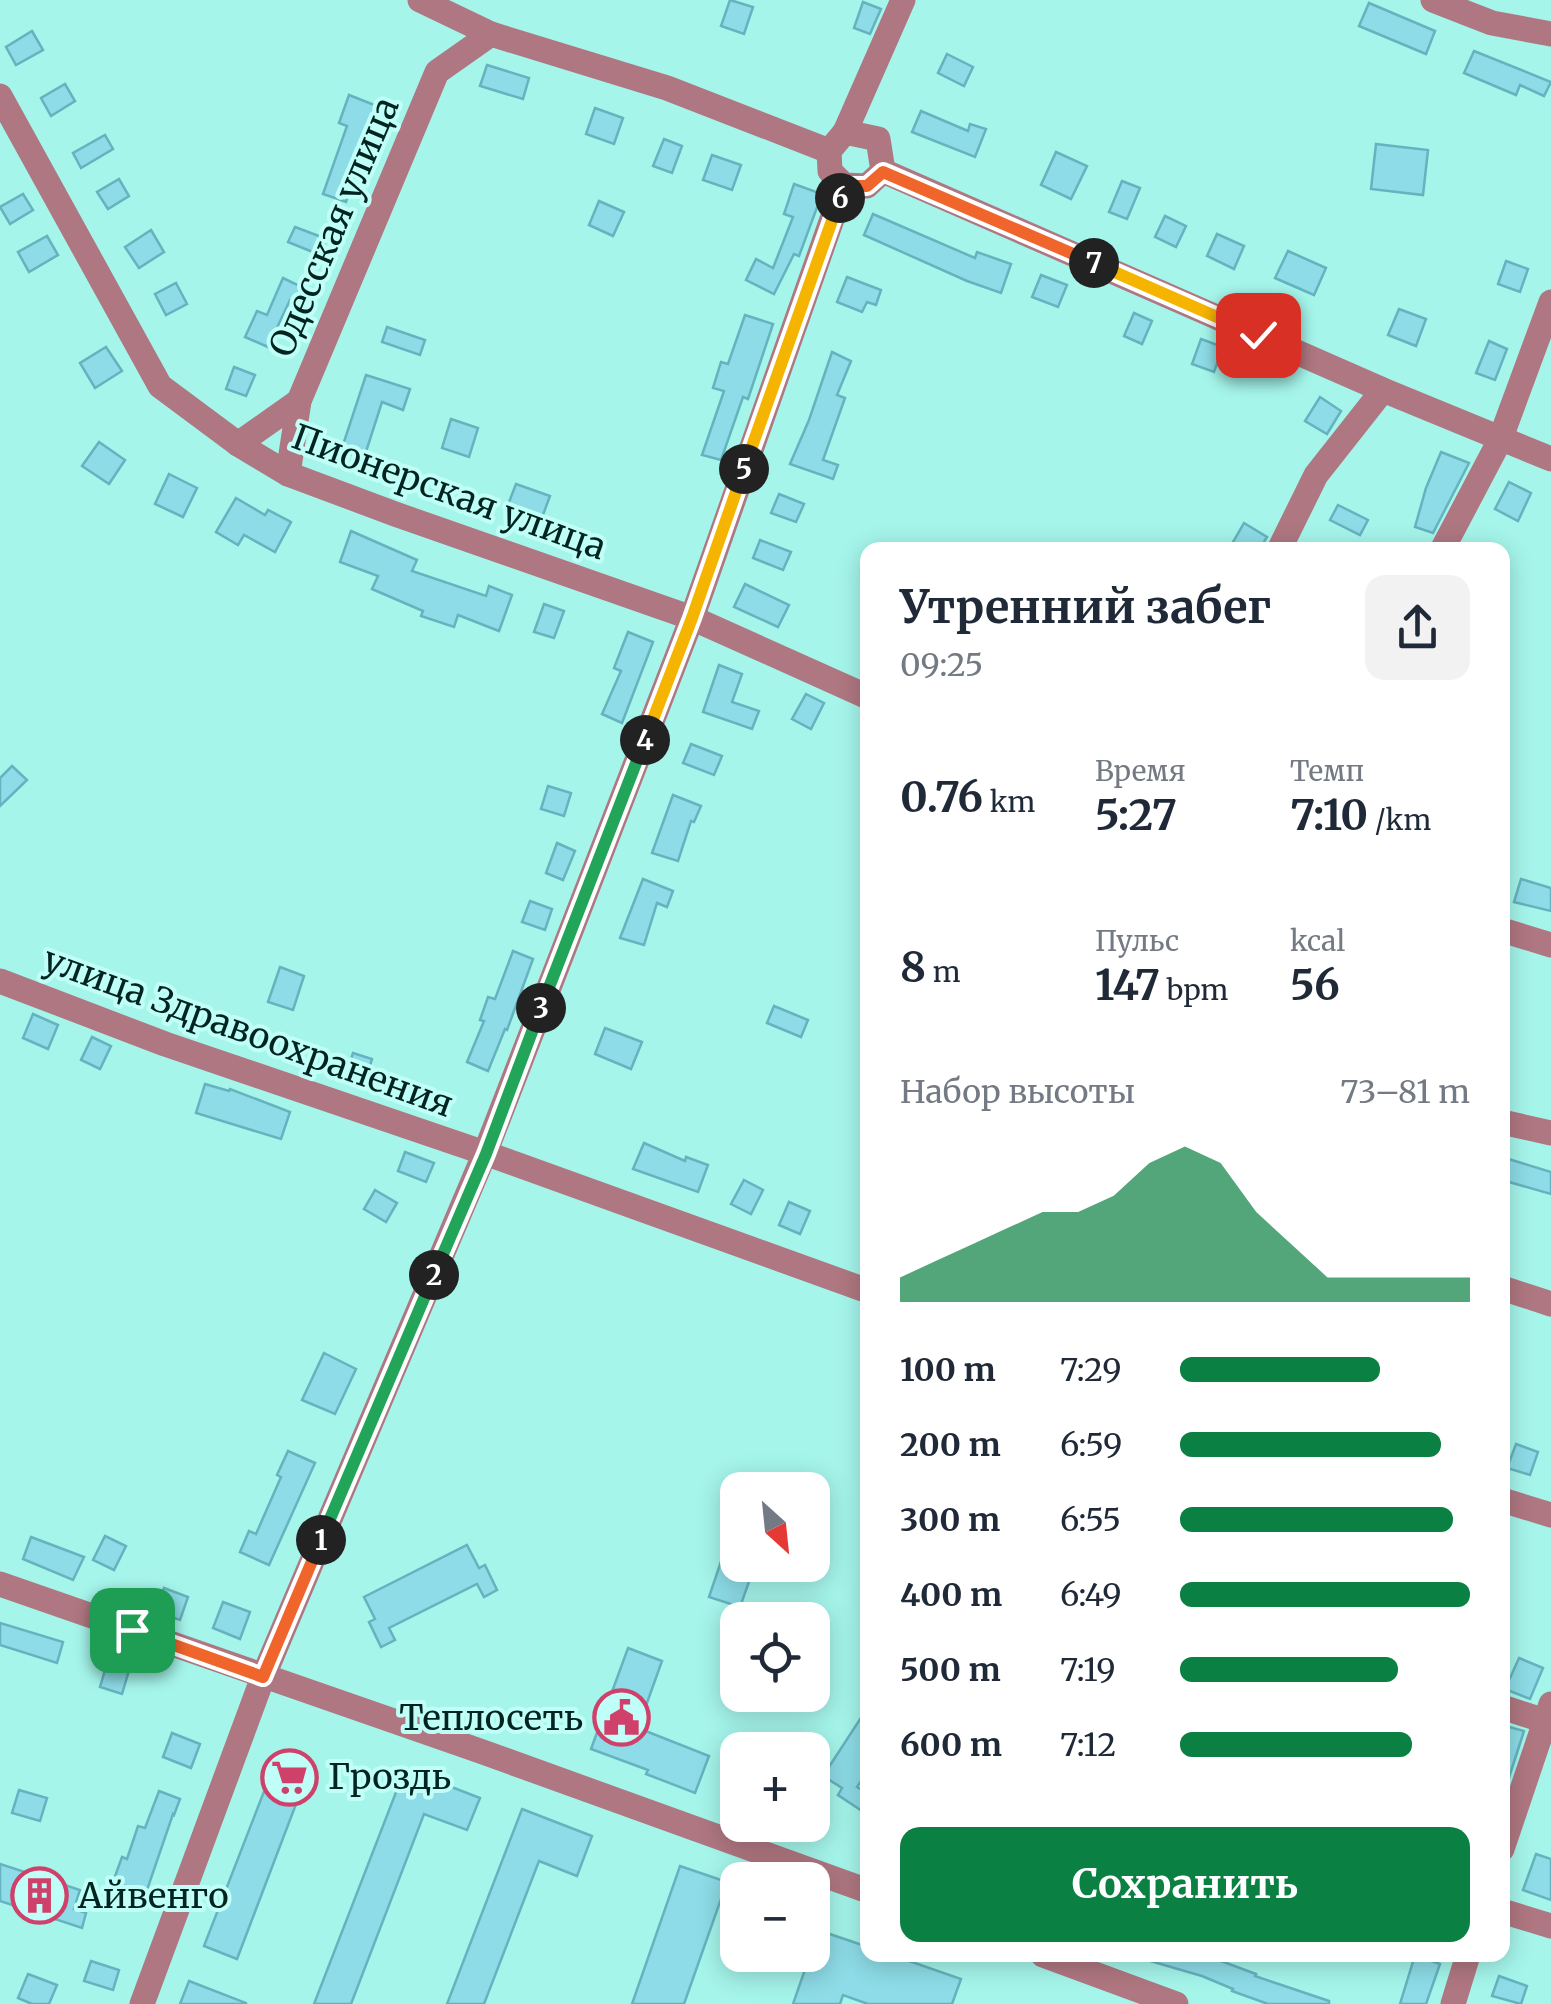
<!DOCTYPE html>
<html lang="ru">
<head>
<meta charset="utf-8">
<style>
	body { margin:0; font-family:Merriweather,serif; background:#f2f2f3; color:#1f2937; height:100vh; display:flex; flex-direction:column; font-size:38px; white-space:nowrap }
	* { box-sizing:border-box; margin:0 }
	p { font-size:32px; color:#747a83 }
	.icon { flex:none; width:55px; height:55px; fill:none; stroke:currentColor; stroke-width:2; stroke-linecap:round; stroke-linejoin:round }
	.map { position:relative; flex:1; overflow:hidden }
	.panel { position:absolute; left:860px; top:542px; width:650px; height:1420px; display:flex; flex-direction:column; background:#fff; border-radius:20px; box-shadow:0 5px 25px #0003 }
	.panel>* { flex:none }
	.needle { width:65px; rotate:153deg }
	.buttons { position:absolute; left:720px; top:1472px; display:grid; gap:20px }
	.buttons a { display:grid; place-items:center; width:110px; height:110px; border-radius:20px; background:#fff; box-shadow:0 5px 25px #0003; font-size:50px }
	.pin { position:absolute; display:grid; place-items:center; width:85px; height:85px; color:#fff; margin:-42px; border-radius:20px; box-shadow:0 5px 15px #0006 }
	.km { position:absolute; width:50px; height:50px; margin:-25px; border-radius:50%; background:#222; color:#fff; font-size:28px; line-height:50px; text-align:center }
	.round { display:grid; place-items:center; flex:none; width:105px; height:105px; border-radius:20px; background:#f2f2f3 }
	.overview { display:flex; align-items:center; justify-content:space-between; height:170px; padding:0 40px }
	h1 { font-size:45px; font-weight:700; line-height:75px }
	.metrics { display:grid; grid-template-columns:repeat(3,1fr); gap:15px; height:170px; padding:10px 40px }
	.metrics div { display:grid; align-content:center }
	.metrics b { font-size:42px; font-weight:700 }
	.metrics small { font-size:28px; font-weight:400 }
	.metrics p { font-size:28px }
	.chart { height:280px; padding:20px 40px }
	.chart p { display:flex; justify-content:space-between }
	.chart svg { width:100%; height:180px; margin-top:10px; fill:#0b8043; opacity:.7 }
	.button { display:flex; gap:20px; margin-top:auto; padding:20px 40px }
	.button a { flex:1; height:115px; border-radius:20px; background:#0b8043; color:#fff; font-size:40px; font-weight:700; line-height:115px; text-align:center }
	ul { padding:0 40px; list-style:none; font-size:32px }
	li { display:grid; grid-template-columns:160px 120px 1fr; align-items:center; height:75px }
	li i { height:25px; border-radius:12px; background:#0b8043 }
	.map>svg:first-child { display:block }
	.building { fill:#8ddce7; stroke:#65b3be; stroke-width:2.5 }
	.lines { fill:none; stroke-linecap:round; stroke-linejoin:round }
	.minor { stroke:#af7781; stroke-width:25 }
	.split-1-casing { stroke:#fff; stroke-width:20 }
	.split-2-casing { stroke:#fff; stroke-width:20 }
	.split-3-casing { stroke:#fff; stroke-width:20 }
	.split-4-casing { stroke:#fff; stroke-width:20 }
	.split-5-casing { stroke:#fff; stroke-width:20 }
	.split-6-casing { stroke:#fff; stroke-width:20 }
	.split-7-casing { stroke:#fff; stroke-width:20 }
	.split-8-casing { stroke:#fff; stroke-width:20 }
	.split-1 { stroke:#f0652b; stroke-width:12 }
	.split-2 { stroke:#22a559; stroke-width:12 }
	.split-3 { stroke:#22a559; stroke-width:12 }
	.split-4 { stroke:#22a559; stroke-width:12 }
	.split-5 { stroke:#f5b400; stroke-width:12 }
	.split-6 { stroke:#f5b400; stroke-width:12 }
	.split-7 { stroke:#f0652b; stroke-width:12 }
	.split-8 { stroke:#f5b400; stroke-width:12 }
	.labels { text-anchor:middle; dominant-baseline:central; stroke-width:8; stroke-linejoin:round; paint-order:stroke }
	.street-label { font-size:35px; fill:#022421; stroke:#c0fff7 }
	.poi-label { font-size:35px; fill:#022421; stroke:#c0fff7; text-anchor:start }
</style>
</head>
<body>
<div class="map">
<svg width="1551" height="2004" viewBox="0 0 1551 2004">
	<rect width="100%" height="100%" fill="#a5f5eb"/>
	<g class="building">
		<path d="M730,0l23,7 -9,27 -23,-8z"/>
		<path d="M863,2l18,7 -11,25 -16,-6z"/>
		<path d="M1369,3l66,28 -9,23 -67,-28z"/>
		<path d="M32,31l11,19 -27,15 -10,-18z"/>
		<path d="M1474,51l77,31 -7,14 -24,-11 -4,10 -52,-22z"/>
		<path d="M947,54l26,13 -9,19 -26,-13z"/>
		<path d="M487,65l42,13 -6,21 -43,-13z"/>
		<path d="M65,84l10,17 -24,15 -10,-18z"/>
		<path d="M349,95l28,11 -20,53 3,1 -14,42 -23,-8 24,-68 -8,-3z"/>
		<path d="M595,108l28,10 -9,26 -28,-10z"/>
		<path d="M921,111l47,20 2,-7 16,5 -11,28 -63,-25z"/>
		<path d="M105,135l8,14 -32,19 -8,-15z"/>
		<path d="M664,139l18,7 -10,27 -19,-7z"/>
		<path d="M1376,144l52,6 -5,45 -52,-6z"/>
		<path d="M1056,152l31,14 -16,33 -30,-14z"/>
		<path d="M712,155l29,10 -9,25 -29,-10z"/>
		<path d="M119,179l10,17 -21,13 -11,-17z"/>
		<path d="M1122,181l18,7 -13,31 -18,-7z"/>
		<path d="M794,184l28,10 -23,62 -5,-2 -20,40 -28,-14 10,-21 17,9 20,-51 -9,-3z"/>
		<path d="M23,194l10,16 -23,14 -10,-17z"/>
		<path d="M599,201l25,11 -11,24 -24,-11z"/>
		<path d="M873,214l102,44 2,-6 34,12 -10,29 -34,-12 -103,-46z"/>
		<path d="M1165,216l21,10 -10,21 -21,-10z"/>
		<path d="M295,227l32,12 -7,16 -32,-13z"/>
		<path d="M151,230l13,22 -25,16 -14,-21z"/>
		<path d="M1217,234l27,12 -10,23 -27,-13z"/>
		<path d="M47,236l11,19 -29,17 -11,-20z"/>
		<path d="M1288,251l38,17 -12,27 -39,-17z"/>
		<path d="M1506,261l22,8 -8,23 -22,-8z"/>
		<path d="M1041,275l26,10 -9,22 -26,-10z"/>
		<path d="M847,277l34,13 -5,15 -9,-3 -5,10 -25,-10z"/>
		<path d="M283,278l23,11 -6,15 -10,-4 -22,47 -23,-10 12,-26 10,4z"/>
		<path d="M176,283l11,21 -21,11 -11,-21z"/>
		<path d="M1399,309l27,10 -10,27 -28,-11z"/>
		<path d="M1134,313l18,8 -10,23 -18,-8z"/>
		<path d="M745,315l28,9 -25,75 -5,-2 -22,63 -19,-5 22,-64 -11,-3 8,-26 7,2z"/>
		<path d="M387,327l38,13 -5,15 -38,-13z"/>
		<path d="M1201,339l22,8 -9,25 -22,-8z"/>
		<path d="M1489,341l18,8 -12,31 -19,-7z"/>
		<path d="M106,347l16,24 -27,17 -15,-25z"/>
		<path d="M832,352l19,9 -14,34 8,3 -22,62 15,5 -5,14 -43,-15 19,-44z"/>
		<path d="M234,367l21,8 -9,21 -20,-7z"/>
		<path d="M366,375l44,14 -7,21 -21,-8 -18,56 -23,-7z"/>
		<path d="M1320,397l21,14 -14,23 -22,-13z"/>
		<path d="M451,419l27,9 -9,29 -27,-9z"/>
		<path d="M99,442l26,18 -16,24 -27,-18z"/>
		<path d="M1441,452l28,11 -36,70 -18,-6 11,-39z"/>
		<path d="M169,474l28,14 -14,29 -28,-13z"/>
		<path d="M1509,482l22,11 -13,28 -23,-12z"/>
		<path d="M516,484l34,12 -10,27 -34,-13z"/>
		<path d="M779,494l25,10 -8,18 -25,-9z"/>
		<path d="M236,498l29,17 3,-5 23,12 -16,30 -31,-17 -6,10 -22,-13z"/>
		<path d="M1338,505l30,15 -8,15 -30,-15z"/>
		<path d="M1244,523l23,14 -8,13h-13l-13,-8z"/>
		<path d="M351,531l66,29 -5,11 74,25 3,-10 23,9 -13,36 -41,-16 -4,12 -33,-11 2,-5 -51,-22 6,-13 -38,-14z"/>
		<path d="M760,540l31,12 -8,18 -30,-12z"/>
		<path d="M745,584l44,21 -11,22 -44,-20z"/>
		<path d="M544,604l20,7 -10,27 -20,-6z"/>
		<path d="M628,632l25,10 -31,81 -20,-9 19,-43 -7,-3z"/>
		<path d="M719,665l23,9 -10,28 27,9 -7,18 -49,-17z"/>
		<path d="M806,694l18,9 -13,26 -19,-10z"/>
		<path d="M691,744l31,12 -8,19 -31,-12z"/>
		<path d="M12,766l15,14 -27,26v-28z"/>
		<path d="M548,786l23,7 -7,23 -23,-7z"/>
		<path d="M673,795l28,11 -7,16 -3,-1 -13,40 -26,-8z"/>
		<path d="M557,843l18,8 -12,29 -17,-7z"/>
		<path d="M643,879l30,12 -6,16 -10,-4 -13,42 -24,-7z"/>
		<path d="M1521,879l30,9v23l-37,-9z"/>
		<path d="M530,901l22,8 -7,21 -23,-8z"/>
		<path d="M513,951l20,8 -26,71 -2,-1 -17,42 -21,-9 17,-41 -4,-1 8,-23 7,2z"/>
		<path d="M280,967l24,9 -11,34 -25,-8z"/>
		<path d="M774,1006l34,14 -7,17 -34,-14z"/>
		<path d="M33,1014l25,11 -10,24 -25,-11z"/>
		<path d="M605,1028l37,14 -11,27 -36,-15z"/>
		<path d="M92,1037l19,9 -11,23 -19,-9z"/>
		<path d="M353,1053l19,6 -7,24 -20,-6z"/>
		<path d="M205,1084l24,7 1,-2 60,23 -9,27 -85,-26z"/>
		<path d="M644,1143l41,18 1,-4 22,8 -10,27 -65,-23z"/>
		<path d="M405,1152l29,11 -8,19 -28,-11z"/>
		<path d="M1502,1157l49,15v22l-49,-14z"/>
		<path d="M744,1180l19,10 -12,24 -20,-10z"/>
		<path d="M375,1190l22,13 -11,19 -22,-13z"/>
		<path d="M789,1202l21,9 -10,23 -21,-9z"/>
		<path d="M324,1353l32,16 -21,45 -33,-14z"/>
		<path d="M1516,1444l22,8 -8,23 -23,-7z"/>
		<path d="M288,1451l27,12 -46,102 -29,-13 9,-21 7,3 25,-57 -4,-2z"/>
		<path d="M735,1520h3v45h17l-15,42 -31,-10z"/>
		<path d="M105,1536l21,10 -12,24 -21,-10z"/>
		<path d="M31,1537l53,20 -11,23 -50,-21z"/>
		<path d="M467,1545l12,23 6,-3 12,25 -13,7 -7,-13 -88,44 6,12 -14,7 -12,-25 6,-3 -11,-22z"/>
		<path d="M164,1588l24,9 -8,23 -24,-8z"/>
		<path d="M223,1602l27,10 -10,27 -27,-11z"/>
		<path d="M0,1623l63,19 -6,21 -57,-18z"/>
		<path d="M628,1648l34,13 -24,67 71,28 -14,37 -49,-19 2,-4 -57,-21z"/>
		<path d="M1519,1658l24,10 -13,31 -25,-10z"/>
		<path d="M108,1660l22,7 -8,27 -22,-7z"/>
		<path d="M868,1707v64l-11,16 11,7v7l-6,10 -24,-16 4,-7 -19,-12z"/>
		<path d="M1502,1725l22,6 -19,59h-3z"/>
		<path d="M172,1733l28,11 -9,24 -28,-11z"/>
		<path d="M277,1758l32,12 -72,189 -33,-13z"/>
		<path d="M405,1769l75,29 -13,32 -43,-16 -73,190h-37z"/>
		<path d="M19,1790l28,8 -7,23 -28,-8z"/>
		<path d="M159,1791l21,8 -6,16 -1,-1 -27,79 -33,-11 9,-25 5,2 11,-33 7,2z"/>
		<path d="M522,1809l70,27 -15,40 -38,-15 -55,143h-37z"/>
		<path d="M1536,1854l15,5v41l-28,-10z"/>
		<path d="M0,1864l80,26 -6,19 12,4 -4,15 -82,-27z"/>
		<path d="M680,1866l47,16 -43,122h-52z"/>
		<path d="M818,1930l50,17v8h24l69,24 -9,25h-84l-25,-9 -3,9h-47l17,-49h2v-9z"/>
		<path d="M1144,1955h61l51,19 -1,2 74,25v3h-61l-36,-13 1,-2 -31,-13 -59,-17z"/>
		<path d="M1415,1955l25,9 -14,40h-26z"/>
		<path d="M91,1961l28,9 -6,20 -29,-9z"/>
		<path d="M28,1974l29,11 -8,19h-17l-14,-6z"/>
		<path d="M1499,1976l28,10 -6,18 -29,-8z"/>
		<path d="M189,1981l57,22v1h-66z"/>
	</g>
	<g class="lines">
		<g class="minor">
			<path d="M420,0l71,34 176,54 162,63"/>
			<path d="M1433,0l59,23 59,11"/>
			<path d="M0,96l160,290 78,58 50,30 107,40 297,104 176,79"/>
			<path d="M845,132l33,7 5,32 -16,15 -23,-1 -14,-14 -1,-20z"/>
			<path d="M845,132l58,-132"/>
			<path d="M883,171l500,219 168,69"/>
			<path d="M238,444l61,-43"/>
			<path d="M288,474l11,-73 138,-329 54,-38"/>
			<path d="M1279,550l37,-75 67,-85"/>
			<path d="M1442,550l58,-110 51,-138"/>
			<path d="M1502,930l49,15"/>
			<path d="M0,981l165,63 320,109 383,138"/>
			<path d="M1502,1122l49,11"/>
			<path d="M1502,1288l49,16"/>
			<path d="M1502,1500l49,15"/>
			<path d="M0,1584l480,167 388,140"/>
			<path d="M1502,1707l49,16"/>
			<path d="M1502,1849l49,-145"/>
			<path d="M1502,1911l49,15"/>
			<path d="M1043,1955l133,49"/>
			<path d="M142,2004l121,-327 222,-524 207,-535 152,-433"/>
			<path d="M1453,2004l15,-49"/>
		</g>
	</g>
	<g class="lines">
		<defs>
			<path id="split-1" d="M132,1630l131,47 58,-137"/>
			<path id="split-2" d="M321,1540l113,-265"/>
			<path id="split-3" d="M434,1275l52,-121 55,-146"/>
			<path id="split-4" d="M541,1008l104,-268"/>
			<path id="split-5" d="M645,740l47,-122 52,-149"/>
			<path id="split-6" d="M744,469l96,-271"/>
			<path id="split-7" d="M840,198l4,-12h23l16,-14 211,91"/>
			<path id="split-8" d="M1094,263l164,72"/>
		</defs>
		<use href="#split-1" class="split-1-casing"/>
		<use href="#split-2" class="split-2-casing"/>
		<use href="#split-3" class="split-3-casing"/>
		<use href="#split-4" class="split-4-casing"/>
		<use href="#split-5" class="split-5-casing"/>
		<use href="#split-6" class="split-6-casing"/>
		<use href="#split-7" class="split-7-casing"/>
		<use href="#split-8" class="split-8-casing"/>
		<use href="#split-1" class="split-1"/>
		<use href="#split-2" class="split-2"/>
		<use href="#split-3" class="split-3"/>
		<use href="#split-4" class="split-4"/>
		<use href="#split-5" class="split-5"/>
		<use href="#split-6" class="split-6"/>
		<use href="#split-7" class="split-7"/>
		<use href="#split-8" class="split-8"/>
	</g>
	<defs>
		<symbol id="civic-ring" viewBox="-11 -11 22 22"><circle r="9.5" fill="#c0fff7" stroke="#cf416b" stroke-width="1.5"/><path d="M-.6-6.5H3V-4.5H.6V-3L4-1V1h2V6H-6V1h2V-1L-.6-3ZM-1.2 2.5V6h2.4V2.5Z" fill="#cf416b"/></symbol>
		<symbol id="supermarket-ring" viewBox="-11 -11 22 22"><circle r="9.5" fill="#c0fff7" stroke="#cf416b" stroke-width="1.5"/><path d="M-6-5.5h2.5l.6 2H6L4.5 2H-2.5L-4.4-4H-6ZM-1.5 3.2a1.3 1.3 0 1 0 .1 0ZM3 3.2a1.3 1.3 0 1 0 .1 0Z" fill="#cf416b"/></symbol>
		<symbol id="building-ring" viewBox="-11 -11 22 22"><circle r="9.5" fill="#c0fff7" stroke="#cf416b" stroke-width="1.5"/><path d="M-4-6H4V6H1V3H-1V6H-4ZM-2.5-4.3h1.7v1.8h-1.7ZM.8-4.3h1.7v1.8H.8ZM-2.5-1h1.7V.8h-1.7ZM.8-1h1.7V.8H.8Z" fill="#cf416b"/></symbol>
	</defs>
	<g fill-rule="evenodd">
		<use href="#civic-ring" x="590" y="1686" width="63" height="63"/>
		<use href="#supermarket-ring" x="258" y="1746" width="63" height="63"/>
		<use href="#building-ring" x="8" y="1864" width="63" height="63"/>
	</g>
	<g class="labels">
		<g class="street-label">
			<text transform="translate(334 227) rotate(-67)">Одесская улица</text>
			<text transform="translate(449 492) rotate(20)">Пионерская улица</text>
			<text transform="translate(248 1032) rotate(20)">улица Здравоохранения</text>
		</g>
		<g class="poi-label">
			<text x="583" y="1718" text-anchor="end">Теплосеть</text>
			<text x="328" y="1777">Гроздь</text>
			<text x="78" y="1896">Айвенго</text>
		</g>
	</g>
</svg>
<div class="buttons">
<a><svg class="needle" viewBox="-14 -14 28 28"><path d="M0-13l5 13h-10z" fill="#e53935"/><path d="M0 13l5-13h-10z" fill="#747a83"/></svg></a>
<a><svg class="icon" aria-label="locate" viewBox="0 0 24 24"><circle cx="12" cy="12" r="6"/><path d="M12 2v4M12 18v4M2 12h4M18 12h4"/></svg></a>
<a>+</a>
<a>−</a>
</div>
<div class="pin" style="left:132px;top:1630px;background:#1e9e55"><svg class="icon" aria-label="arrive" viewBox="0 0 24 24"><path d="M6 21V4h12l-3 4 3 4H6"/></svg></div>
<div class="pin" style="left:1258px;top:335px;background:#d93025"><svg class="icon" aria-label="check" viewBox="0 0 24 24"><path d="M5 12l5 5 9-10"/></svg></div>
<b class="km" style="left:321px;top:1540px">1</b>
<b class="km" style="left:434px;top:1275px">2</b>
<b class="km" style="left:541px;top:1008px">3</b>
<b class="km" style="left:645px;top:740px">4</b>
<b class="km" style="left:744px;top:469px">5</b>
<b class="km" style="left:840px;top:198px">6</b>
<b class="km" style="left:1094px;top:263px">7</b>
<section class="panel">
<div class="overview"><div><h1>Утренний забег</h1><p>09:25</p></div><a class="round"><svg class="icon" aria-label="share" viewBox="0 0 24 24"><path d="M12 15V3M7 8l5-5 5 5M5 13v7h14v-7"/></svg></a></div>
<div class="metrics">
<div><b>0.76<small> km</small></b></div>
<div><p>Время</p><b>5:27</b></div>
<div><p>Темп</p><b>7:10<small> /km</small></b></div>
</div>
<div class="metrics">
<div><b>8<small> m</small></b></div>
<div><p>Пульс</p><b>147<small> bpm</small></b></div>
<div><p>kcal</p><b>56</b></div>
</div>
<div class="chart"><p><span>Набор высоты</span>73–81 m</p>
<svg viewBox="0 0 160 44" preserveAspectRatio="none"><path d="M0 44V38L10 34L20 30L30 26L40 22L50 22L60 18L70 10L80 6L90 10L100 22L110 30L120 38L130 38L140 38L150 38L160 38V44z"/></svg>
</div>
<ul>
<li><b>100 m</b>7:29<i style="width:69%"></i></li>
<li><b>200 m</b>6:59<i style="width:90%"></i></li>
<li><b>300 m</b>6:55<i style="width:94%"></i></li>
<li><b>400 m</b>6:49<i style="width:100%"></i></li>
<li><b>500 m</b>7:19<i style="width:75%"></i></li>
<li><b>600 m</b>7:12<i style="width:80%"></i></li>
</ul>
<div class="button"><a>Сохранить</a></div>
</section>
</div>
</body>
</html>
